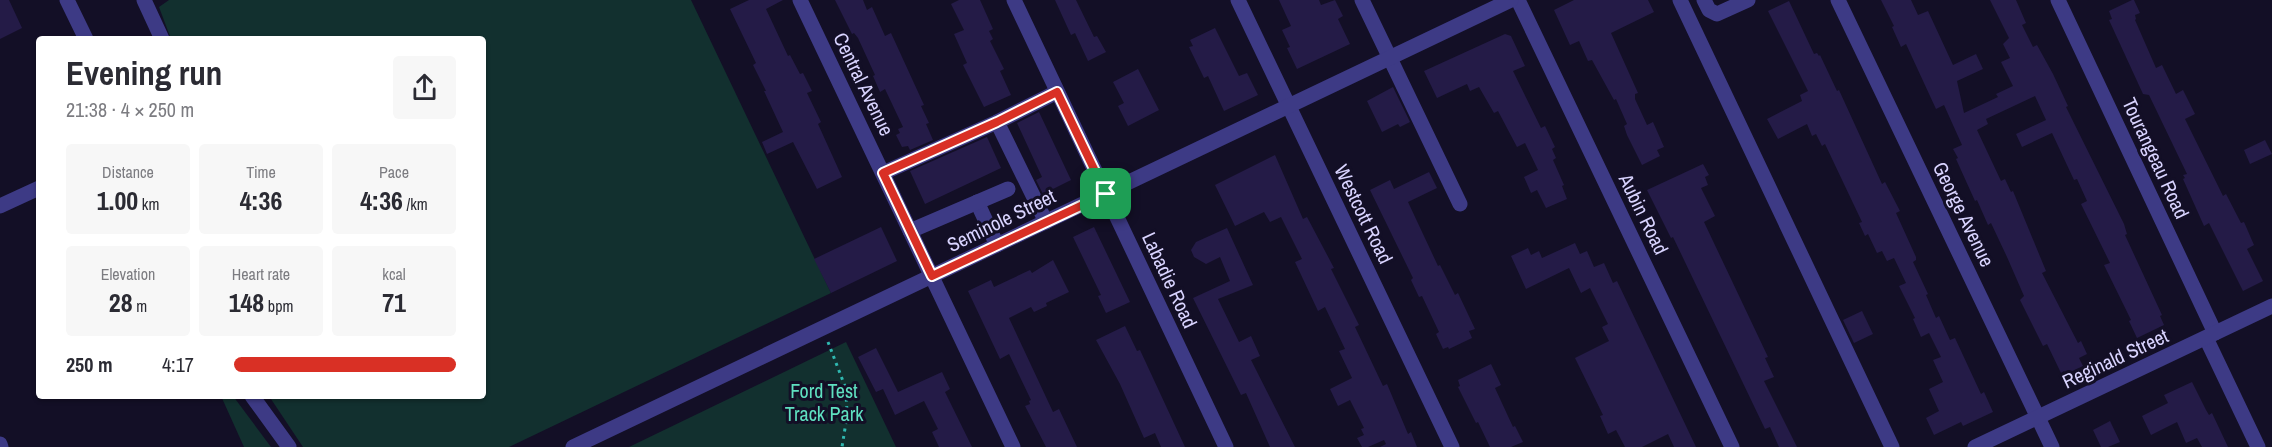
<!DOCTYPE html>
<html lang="en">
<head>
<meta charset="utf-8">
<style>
	body { margin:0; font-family:"Archivo Narrow",sans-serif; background:#f7f7f7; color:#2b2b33; height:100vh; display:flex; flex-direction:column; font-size:22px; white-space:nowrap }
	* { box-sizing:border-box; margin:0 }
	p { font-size:20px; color:#7c7c81 }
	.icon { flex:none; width:33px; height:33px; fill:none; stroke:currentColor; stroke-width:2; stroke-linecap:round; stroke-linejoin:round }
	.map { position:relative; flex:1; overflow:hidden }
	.panel { position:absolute; left:36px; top:36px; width:450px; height:363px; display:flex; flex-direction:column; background:#fff; border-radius:6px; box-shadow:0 2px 4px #0004 }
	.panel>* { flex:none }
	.pin { position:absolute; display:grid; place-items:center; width:51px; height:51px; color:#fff; margin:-26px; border-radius:12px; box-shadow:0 3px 9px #0006 }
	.round { display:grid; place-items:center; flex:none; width:63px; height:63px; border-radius:6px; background:#f7f7f7 }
	.headline { display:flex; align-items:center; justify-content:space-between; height:102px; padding:0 30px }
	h1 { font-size:33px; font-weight:700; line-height:45px }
	.metrics { display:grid; grid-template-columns:repeat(3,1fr); gap:9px; height:102px; padding:6px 30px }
	.metrics div { display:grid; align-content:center; border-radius:6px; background:#f7f7f7; text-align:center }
	.metrics b { font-size:26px; font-weight:700 }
	.metrics small { font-size:16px; font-weight:400 }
	.metrics p { font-size:16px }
	ul { padding:0 30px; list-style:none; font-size:20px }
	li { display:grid; grid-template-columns:96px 72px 1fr; align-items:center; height:45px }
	li i { height:15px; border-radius:8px; background:#d93025 }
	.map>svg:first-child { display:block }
	.green { fill:#12302f }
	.building { fill:#241b47 }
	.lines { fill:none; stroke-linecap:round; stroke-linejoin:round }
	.path { stroke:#2fb8b0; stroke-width:3; stroke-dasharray:3 4.5; stroke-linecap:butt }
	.minor { stroke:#3d3a85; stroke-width:15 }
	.route-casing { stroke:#fff; stroke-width:12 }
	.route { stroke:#d93025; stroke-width:8 }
	.labels { text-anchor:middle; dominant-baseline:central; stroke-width:6; stroke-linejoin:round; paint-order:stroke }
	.street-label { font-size:20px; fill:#d9d4ff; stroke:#130f26 }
	.park-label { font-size:20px; fill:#5fe0c0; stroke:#130f26 }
</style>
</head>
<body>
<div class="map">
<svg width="2272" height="447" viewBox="0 0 2272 447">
	<rect width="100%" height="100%" fill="#130f26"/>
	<g class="green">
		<path d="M169,0h522l140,293 -322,154h-206l-34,-51h214v-357h-312l-12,-32z"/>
		<path d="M846,342l50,105h-267z"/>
		<path d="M221,396h12l38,51h-27z"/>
	</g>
	<g class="building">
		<path d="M0,0h9l13,28 -22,11z"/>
		<path d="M749,0h34l-17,9 22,47 2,-1 10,19 3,-1 9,18 -5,2 14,29 -3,2 24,53 -25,12 -24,-47 -26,12 -5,-12 21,-10 -19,-41h2l-13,-26 3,-2 -26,-54z"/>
		<path d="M835,0h28l4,10 5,-3 13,29 6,-3 33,72 -3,1 8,17 -3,1 7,16 -23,10 -2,-4 -6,1 -6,-12 4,-2 -2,-4 5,-2 -18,-38 -5,3 -7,-16 2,-1 -17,-37 -4,-5 -2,1z"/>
		<path d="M959,0h21l13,29 -4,2 4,8 -3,2 14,28 -4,2 11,24 -27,12 -21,-42 4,-2 -13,-29 10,-4 -13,-26z"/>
		<path d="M1055,0h21l18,37 3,-1 9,16 -18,9 -13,-28 -4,2z"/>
		<path d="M1279,0h40l2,5 14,-5 8,16 -5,3 12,25 -53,25 -10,-21 3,-1 -8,-17 9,-4z"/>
		<path d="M1574,0h74l6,12 -43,21 27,60 -3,1v5l12,26 6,-3 11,25 -7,3 3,6 -18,9 -15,-30 -3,-9 3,-2 -11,-25 -2,1 -22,-40 -4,1 -9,-20 -9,4 -16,-35z"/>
		<path d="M1881,0h30l7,15 10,-4 25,54 23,-11 7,15 -26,12 7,32 34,-16 -2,-3 17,-8 -12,-24 9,-4 -7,-14 6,-6 -19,-38h26l10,23 -4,2 11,22 4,-2 16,29 15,32 -2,1 58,117 3,10 -2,1 37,80 -2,1 4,9 -27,13 -8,-17 2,-1 -27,-55 6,-2 -29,-59 6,-3 -10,-22 -3,1 -22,-47 -30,14 -6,-13 30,-14 -11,-24 -49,23 2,5 -11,6 24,51 4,-2 6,13 2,-1 33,80 -4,2 36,70 3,-2 6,13 -8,4 4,8 -17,8 -2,-3 -3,2 -14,-29 -4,2 -23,-46 4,-4 -17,-39 -16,-34 -3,2 -11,-25 -2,1 -19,-42 2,-1 -5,-9 9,-4 -18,-40 -8,4 -30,-65 -5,3 -9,-20 2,-1z"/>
		<path d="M2132,0h2l6,13 -5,2 1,4 -1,1 21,48 6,-3 14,29 7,-4 12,24 -10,5 38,77 3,-2 15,29 3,-1 10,23 -7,4 16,32 -20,10 -34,-68 -5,3 -21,-47 2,-1 -2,-3 4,-1 -38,-79 -6,-1 -34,-74 3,-1 -3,-8z"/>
		<path d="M1789,1l25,53 3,-1 2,3 1,-1 17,36 2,-1 43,94 3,-2 15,29 -4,2 20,44v3l-3,2 15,32 -2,1 10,23 3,-2 11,24 5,-2 26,56 3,-2 9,20 -30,14 -2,-4 -27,13 -8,-17 13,-7 -10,-22 14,-7 -10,-22 8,-3 -12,-24 -8,4 -8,-18 2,-1 -16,-32 7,-3 -12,-25 -7,3 -5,-10 -5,2 -9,-19 -3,2 -6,-13 3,-1 -37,-78 -3,2 -6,-12 -4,2 -5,-12 -29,15 -11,-20 35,-18 -2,-6 8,-4 -40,-80z"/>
		<path d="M1215,28l24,48 8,-3 11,22 -34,16 -16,-35 -4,2 -15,-31 4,-1 -3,-6z"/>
		<path d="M1505,34l6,2 14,30 -12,5 28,57 4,-2 10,21 -3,2 4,9 -3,2 11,25 -2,1 5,13 -21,9 -9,-18 -6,3 -7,-16 14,-7 -13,-27 -8,4 -19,-36 -4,2 -15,-26 -9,4 -3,-7 -30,14 -13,-27z"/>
		<path d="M1138,69l21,41 -31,16 -10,-20 6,-3 -11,-21z"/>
		<path d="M1393,87l17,35 -10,5 -2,-3 -16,8 -15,-31z"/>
		<path d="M1039,112l32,68 -28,14 -7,-14 6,-3 -25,-54z"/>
		<path d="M987,137l14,31 -76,36 -15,-33z"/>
		<path d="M2265,140l7,14 -22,10 -6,-14z"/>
		<path d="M1275,155l28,64 4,-2 27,51 -3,1 28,56 -4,2 28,59 4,-2 21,50 3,-2 6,15h-37l6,-3 -2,-4 -16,7h-6l-5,-9 7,-3 -3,-6 3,-1 -14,-28 -12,6 -8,-17 22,-11 -13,-27 6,-2 -20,-42 -7,4 -23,-49 7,-3 -21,-42 -11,5 -6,-10 -29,14 -20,-41z"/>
		<path d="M1703,164l6,11 -4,2 3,8 -7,3 14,28 -11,6 64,135 -3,1 9,19 -10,4 33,66h-18l-9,-20 -5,2 -92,-192 -2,1 -24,-48z"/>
		<path d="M1429,172l8,16 -29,14 30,64 2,-1 15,30 3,-2 17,36 -6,2 3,7 -23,11 -1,-2 -5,2 -7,-15 3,-2 -17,-36 -3,1 -8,-17 2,-2 -43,-88 20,-10 4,9z"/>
		<path d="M881,227l16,34 -66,32 -17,-34z"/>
		<path d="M1094,227l36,75 -24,11 -8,-17 3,-1 -28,-58z"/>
		<path d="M1227,228l26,57 -35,14 21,43 12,-6 9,20 -9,4 44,87h-25l-24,-54 -5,2 -48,-97 37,-17 -10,-24 -14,7 -12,-7 -3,-7 5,-8z"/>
		<path d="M1575,243l5,11 7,-3 7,16 10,-4 9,20 4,-2 79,166h-22l-6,-13 -26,13h-17l-9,-17 -8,4 -8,-18 3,-1 -28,-57 34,-17 -7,-14 6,-3 -18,-36 -9,5 -12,-25 -43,21 -15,-33 17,-8 3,7 8,-4 3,7z"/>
		<path d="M1053,260l16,32 -23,11 1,3 -13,6 -3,-5 -22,11 44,94 6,-3 18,38h-31l-21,-41 5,-2 -1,-3 2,-1 -22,-46 -9,5 -32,-68 23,-11 3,7 36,-17 2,3z"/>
		<path d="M1862,311l11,23 -19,9 -11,-23z"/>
		<path d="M1125,326l12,25 3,-1 45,97h-24l-6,-14 -11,5 -24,-54 -24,-44z"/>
		<path d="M876,348l22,44 44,-20 8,17 -5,3 27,55h-33l-7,-15 6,-3 -14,-28 -29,14 -12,-26 -7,3 -18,-35z"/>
		<path d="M1491,364l10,21 -6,3 18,39 2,-1 8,16 -12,5h-21l-12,-25 -2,1 -18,-36 2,-1 -2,-6z"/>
		<path d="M2192,382l14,28 3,5 3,-2 16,34h-26l-5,-9 -11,5 -9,-21 -26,13 -9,-19 26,-13 -4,-8z"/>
		<path d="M2110,421l10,21 -12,5h-7l-8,-17z"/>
	</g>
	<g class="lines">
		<path class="path" d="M828,342l18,47 1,27 -5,31"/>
		<g class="minor">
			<path d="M67,0l19,39"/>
			<path d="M144,0l18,39"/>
			<path d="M800,0l213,447"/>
			<path d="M1014,0l212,447"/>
			<path d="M1238,0l214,447"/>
			<path d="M1362,0l98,204"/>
			<path d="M1518,0l214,447"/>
			<path d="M1680,0l212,447"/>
			<path d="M1704,0l5,10 8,4 31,-14"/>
			<path d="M1838,0l214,447"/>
			<path d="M2058,0l157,333"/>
			<path d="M997,122l49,100"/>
			<path d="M883,173l114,-51 60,-30"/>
			<path d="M977,202l20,43"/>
			<path d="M0,206l39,-18"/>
			<path d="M910,231l98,-42"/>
			<path d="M2206,338l52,109"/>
			<path d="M252,396l37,51"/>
			<path d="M0,444l1,3"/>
			<path d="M573,447l938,-447"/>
			<path d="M1975,447l297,-141"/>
		</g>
	</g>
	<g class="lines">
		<defs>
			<path id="route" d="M1057,92l49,102 -174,82 -49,-103 114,-51z"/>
		</defs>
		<use href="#route" class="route-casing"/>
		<use href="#route" class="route"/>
	</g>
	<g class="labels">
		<g class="street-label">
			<text transform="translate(864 84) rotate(64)">Central Avenue</text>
			<text transform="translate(2156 158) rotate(65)">Tourangeau Road</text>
			<text transform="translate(1364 214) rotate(64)">Westcott Road</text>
			<text transform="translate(1644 214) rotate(64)">Aubin Road</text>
			<text transform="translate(1964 214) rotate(64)">George Avenue</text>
			<text transform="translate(1001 220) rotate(-26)">Seminole Street</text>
			<text transform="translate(1170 280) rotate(65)">Labadie Road</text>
			<text transform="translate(2115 358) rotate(-25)">Reginald Street</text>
		</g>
		<g class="park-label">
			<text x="824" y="390">Ford Test<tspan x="824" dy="23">Track Park</tspan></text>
		</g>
	</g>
</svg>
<div class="pin" style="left:1106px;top:194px;background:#1e9e55"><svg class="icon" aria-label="arrive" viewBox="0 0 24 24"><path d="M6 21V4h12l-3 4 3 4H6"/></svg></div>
<section class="panel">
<div class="headline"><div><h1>Evening run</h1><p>21:38 · 4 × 250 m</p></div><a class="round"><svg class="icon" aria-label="share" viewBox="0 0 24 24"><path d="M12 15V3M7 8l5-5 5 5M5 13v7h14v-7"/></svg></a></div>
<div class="metrics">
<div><p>Distance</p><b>1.00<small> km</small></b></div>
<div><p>Time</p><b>4:36</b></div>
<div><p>Pace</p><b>4:36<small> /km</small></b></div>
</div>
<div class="metrics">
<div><p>Elevation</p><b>28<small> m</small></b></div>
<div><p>Heart rate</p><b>148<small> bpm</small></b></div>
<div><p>kcal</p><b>71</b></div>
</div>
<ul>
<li><b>250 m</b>4:17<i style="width:100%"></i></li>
</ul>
</section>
</div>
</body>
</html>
